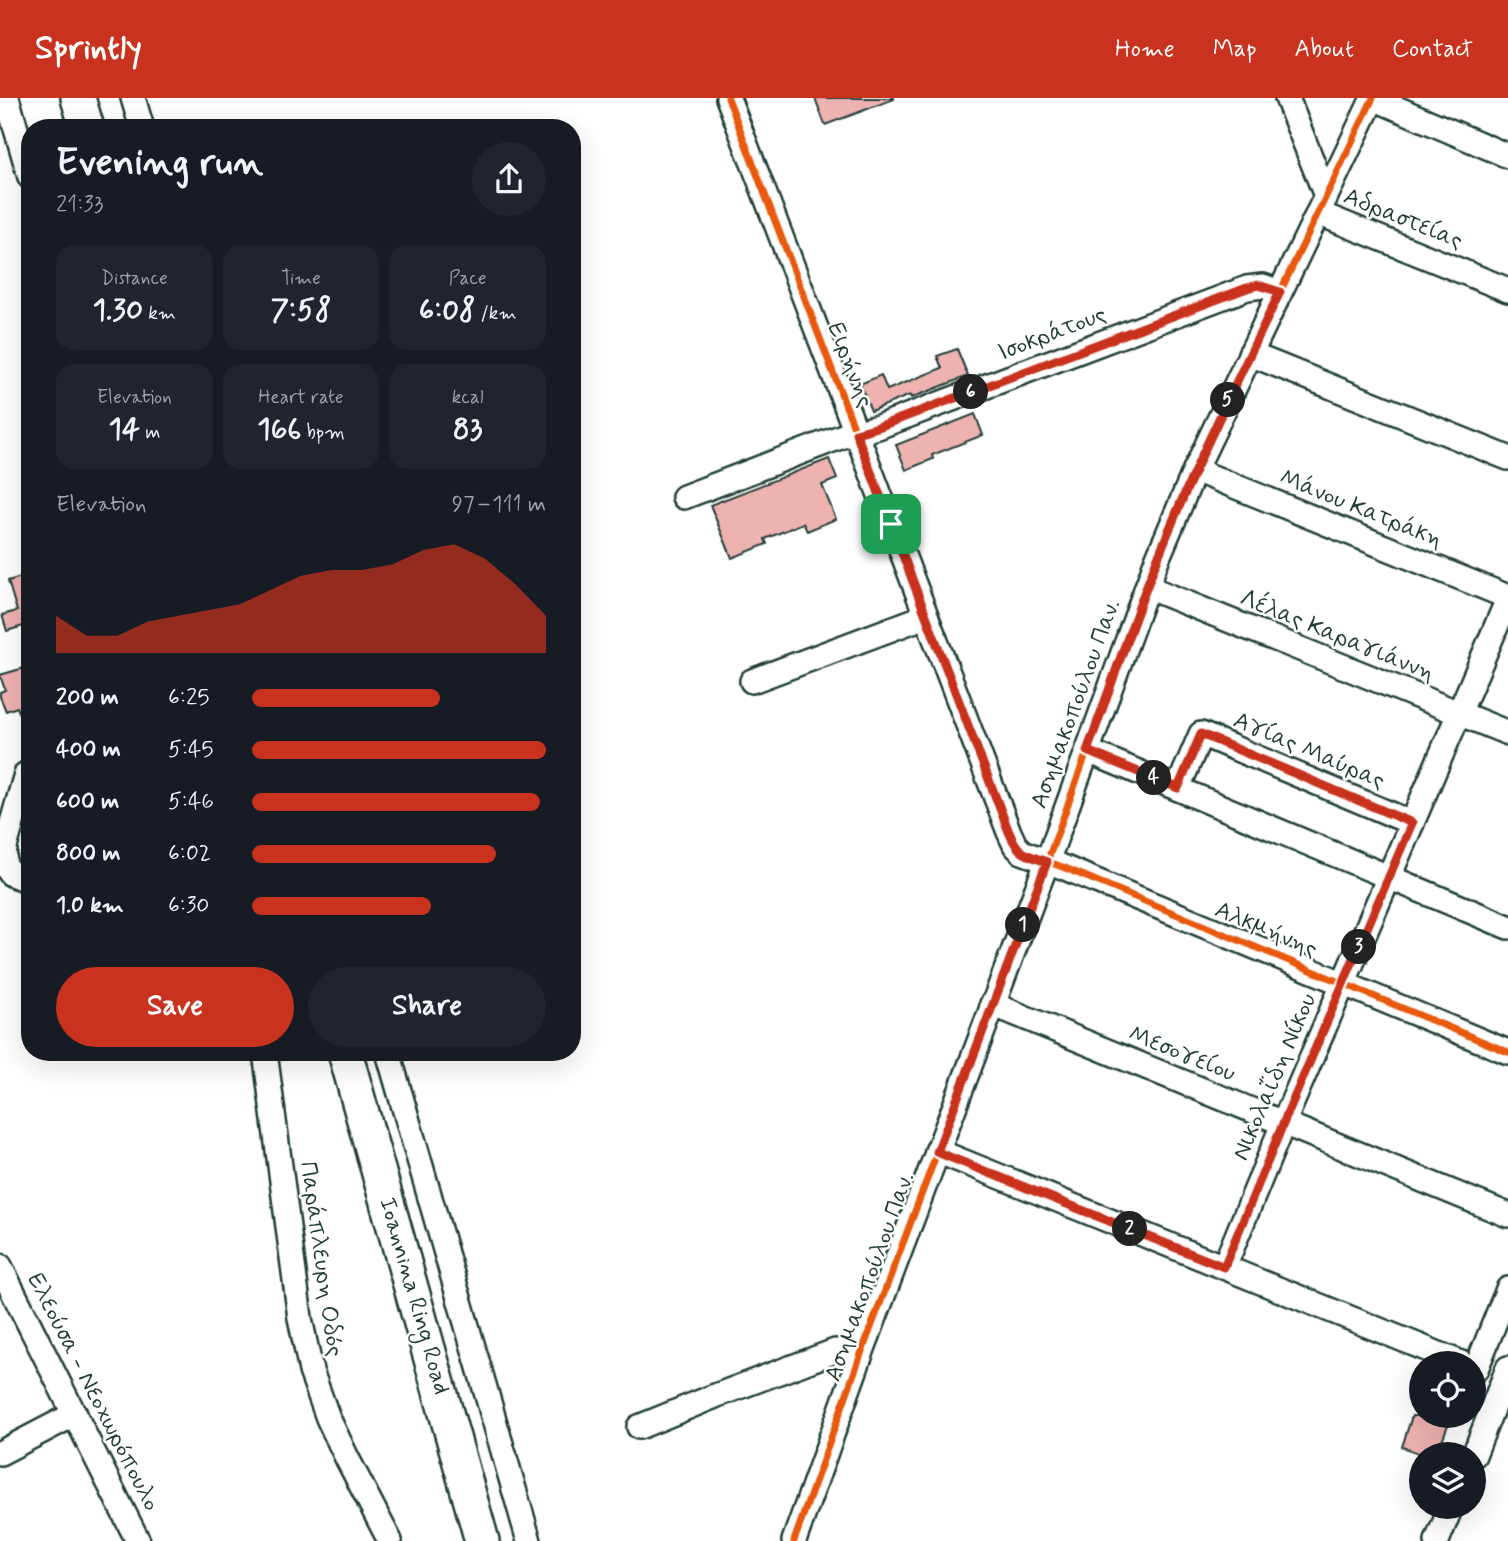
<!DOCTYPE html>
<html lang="en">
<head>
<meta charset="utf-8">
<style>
	body { margin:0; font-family:Mynerve,sans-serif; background:#20242c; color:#f1f3f6; height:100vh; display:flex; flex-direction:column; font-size:26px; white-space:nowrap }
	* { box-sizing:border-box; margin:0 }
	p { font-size:23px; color:#9ea1a6 }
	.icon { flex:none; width:38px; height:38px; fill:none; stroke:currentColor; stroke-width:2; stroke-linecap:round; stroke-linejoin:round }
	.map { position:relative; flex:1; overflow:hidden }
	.panel { position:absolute; left:21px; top:21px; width:560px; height:942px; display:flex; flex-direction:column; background:#171b24; border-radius:28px; box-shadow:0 7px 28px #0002 }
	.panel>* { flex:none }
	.fabs { position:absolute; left:1409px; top:1253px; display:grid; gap:14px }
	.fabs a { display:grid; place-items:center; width:77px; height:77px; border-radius:50%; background:#171b24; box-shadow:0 7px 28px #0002; font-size:35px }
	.pin { position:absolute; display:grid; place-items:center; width:60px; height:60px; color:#fff; margin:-30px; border-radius:14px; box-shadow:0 4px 10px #0006 }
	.km { position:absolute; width:35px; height:35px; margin:-18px; border-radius:50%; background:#222; color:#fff; font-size:19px; line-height:35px; text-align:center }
	.round { display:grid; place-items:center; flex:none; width:74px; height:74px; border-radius:37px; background:#20242c }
	.summary { display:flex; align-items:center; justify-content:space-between; height:119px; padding:0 35px }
	h1 { font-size:38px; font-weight:700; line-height:52px }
	.metrics { display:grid; grid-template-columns:repeat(3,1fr); gap:10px; height:119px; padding:7px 35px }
	.metrics div { display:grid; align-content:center; border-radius:18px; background:#20242c; text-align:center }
	.metrics b { font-size:30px; font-weight:700 }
	.metrics small { font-size:19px; font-weight:400 }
	.metrics p { font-size:19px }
	.chart { height:196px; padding:14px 35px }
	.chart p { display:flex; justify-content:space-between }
	.chart svg { width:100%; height:126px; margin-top:7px; fill:#c8321e; opacity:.7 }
	.button { display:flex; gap:14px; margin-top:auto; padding:14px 35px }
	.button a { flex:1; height:80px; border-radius:42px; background:#c8321e; color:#fff; font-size:28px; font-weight:700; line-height:80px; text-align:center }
	.button a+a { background:#20242c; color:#f1f3f6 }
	ul { padding:0 35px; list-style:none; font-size:23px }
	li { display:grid; grid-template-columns:112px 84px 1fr; align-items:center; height:52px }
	li i { height:18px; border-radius:9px; background:#c8321e }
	header { display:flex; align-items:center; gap:42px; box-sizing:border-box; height:98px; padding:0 35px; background:#c8321e; color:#fff }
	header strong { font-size:33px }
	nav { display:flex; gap:38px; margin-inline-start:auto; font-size:24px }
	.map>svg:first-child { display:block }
	.building { fill:#eeb2b1; stroke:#1f3d34; stroke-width:2 }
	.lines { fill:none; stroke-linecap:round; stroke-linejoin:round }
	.minor-casing { stroke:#1f3d34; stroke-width:28 }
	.highway-casing { stroke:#1f3d34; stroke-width:38 }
	.minor { stroke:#fff; stroke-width:23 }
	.highway { stroke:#fff; stroke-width:33 }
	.cycleway-casing { stroke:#fff; stroke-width:11 }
	.cycleway { stroke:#e8590c; stroke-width:7 }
	.route-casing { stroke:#fff; stroke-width:14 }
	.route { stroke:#c8321e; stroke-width:9 }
	.labels { text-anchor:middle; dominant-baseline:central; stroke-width:5; stroke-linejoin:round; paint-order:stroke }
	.street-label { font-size:24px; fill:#1f3d34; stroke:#fff }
</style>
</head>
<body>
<header>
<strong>Sprintly</strong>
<nav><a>Home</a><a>Map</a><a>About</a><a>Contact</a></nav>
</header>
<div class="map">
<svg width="1508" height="1443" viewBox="0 0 1508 1443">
	<rect width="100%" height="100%" fill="#fff"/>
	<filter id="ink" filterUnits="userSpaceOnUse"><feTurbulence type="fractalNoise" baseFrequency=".0143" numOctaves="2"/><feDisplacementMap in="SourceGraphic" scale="14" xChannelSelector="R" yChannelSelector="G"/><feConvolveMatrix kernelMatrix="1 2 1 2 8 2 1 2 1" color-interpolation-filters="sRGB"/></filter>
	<g filter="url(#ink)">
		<g class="building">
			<path d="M815,0h79v1l-69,26z"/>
			<path d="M957,251l11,27 -57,22 -1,-3 -39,16 -11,-27 21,-9 6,15 55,-22 -5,-12z"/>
			<path d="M975,316l8,21 -51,20 1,4 -27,11 -10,-25z"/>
			<path d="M829,361l8,20 -15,6 14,34 -29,12 -4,-8 -38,16 2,5 -35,14 -22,-53z"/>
			<path d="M30,476v50l-23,7 -5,-16 15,-4 -9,-30z"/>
			<path d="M24,570l6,20 -1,48 -12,-29 -11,4 -6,-14v-5l5,-2 -5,-15z"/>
			<path d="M1412,1318h22l15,6 -12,32h-16l-19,-7z"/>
		</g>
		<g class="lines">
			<defs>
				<g id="minor">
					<path d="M7,0l23,79"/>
					<path d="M133,0l9,30"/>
					<path d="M728,0l281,734 6,13 7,7 43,16 443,184"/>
					<path d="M1287,0l39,98"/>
					<path d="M1373,0l135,58"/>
					<path d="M1318,115l190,77"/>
					<path d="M1250,256l258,104"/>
					<path d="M1195,372l313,127"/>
					<path d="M684,399l159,-61 35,-9 369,-139 16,-2 17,6"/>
					<path d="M1147,489l361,146"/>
					<path d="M752,583l174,-65"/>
					<path d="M1088,653l420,176"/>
					<path d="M26,676l-21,73 -1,17 7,10 19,7"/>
					<path d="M1178,690l23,-54 211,89"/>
					<path d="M992,906l516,211"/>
					<path d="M265,954l35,266 11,53 17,47 19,40 43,83"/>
					<path d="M388,954l141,489"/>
					<path d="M937,1053l524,212"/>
					<path d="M0,1168l138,275"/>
					<path d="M1224,1169l59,-143 225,-525"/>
					<path d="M1476,1271l32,-80"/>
					<path d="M639,1329l76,-31 120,-45h15l11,3"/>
					<path d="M0,1355l75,-39"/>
					<path d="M1474,1357l34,-87"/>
					<path d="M794,1443l67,-187 186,-492 109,-300 39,-92 178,-372"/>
					<path d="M1437,1443l14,-34"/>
				</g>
				<g id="highway">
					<path d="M78,0l9,30"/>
					<path d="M345,954l137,489"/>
				</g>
			</defs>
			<use href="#minor" class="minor-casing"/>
			<use href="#highway" class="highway-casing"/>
			<use href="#minor" class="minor"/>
			<use href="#highway" class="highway"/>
			<defs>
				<g id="cycleway">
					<path d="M728,0l281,734 6,13 7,7 43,16 443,184"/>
					<path d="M794,1443l67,-187 186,-492 109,-300 39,-92 178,-372"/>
				</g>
			</defs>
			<use href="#cycleway" class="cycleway-casing"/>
			<use href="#cycleway" class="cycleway"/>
		</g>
	</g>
	<g class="lines" filter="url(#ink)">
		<defs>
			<path id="route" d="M1258,187l22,7c-43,89 -87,177 -123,268 -25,62 -46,127 -70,191l91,37 23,-54 211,89 -129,301 -59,143 -287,-115 110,-290c-22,-8 -28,-7 -38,-30l-153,-399 22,-6 369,-139z"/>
		</defs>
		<use href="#route" class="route-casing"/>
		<use href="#route" class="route"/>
	</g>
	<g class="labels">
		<g class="street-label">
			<text transform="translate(1403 121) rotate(22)">Αδραστείας</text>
			<text transform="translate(1052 236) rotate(-21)">Ισοκράτους</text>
			<text transform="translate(850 267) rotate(69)">Ειρήνης</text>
			<text transform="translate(1361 411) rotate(22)">Μάνου Κατράκη</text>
			<text transform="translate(1337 538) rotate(22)">Λέλας Καραγιάννη</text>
			<text transform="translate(1076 606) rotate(-70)">Ασημακοπούλου Παν.</text>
			<text transform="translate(1309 653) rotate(23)">Αγίας Μαύρας</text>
			<text transform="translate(1266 832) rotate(23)">Αλκμήνης</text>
			<text transform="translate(1182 956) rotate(22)">Μεσογείου</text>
			<text transform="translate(1275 979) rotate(-67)">Νικολαΐδη Νίκου</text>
			<text transform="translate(321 1161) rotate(82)">Παράπλευρη Οδός</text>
			<text transform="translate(870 1179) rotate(-70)">Ασημακοπούλου Παν.</text>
			<text transform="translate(414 1198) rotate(74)">Ioannina Ring Road</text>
			<text transform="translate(93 1294) rotate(63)">Ελεούσα - Νεοχωρόπουλο</text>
		</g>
	</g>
</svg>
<div class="fabs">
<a><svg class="icon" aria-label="locate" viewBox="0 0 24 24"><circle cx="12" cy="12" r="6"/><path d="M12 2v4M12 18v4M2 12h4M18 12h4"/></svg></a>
<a><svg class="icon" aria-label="layers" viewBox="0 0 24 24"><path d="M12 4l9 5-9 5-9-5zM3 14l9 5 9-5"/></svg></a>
</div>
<div class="pin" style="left:891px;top:426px;background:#1e9e55"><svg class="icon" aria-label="arrive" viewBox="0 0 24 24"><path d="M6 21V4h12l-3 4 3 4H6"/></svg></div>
<b class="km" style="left:1023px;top:827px">1</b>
<b class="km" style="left:1130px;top:1131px">2</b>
<b class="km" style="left:1359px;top:849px">3</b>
<b class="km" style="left:1154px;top:680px">4</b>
<b class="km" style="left:1228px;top:302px">5</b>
<b class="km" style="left:971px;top:294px">6</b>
<section class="panel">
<div class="summary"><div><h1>Evening run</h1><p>21:33</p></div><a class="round"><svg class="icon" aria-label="share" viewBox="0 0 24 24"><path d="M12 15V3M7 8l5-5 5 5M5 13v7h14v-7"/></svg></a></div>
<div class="metrics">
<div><p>Distance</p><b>1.30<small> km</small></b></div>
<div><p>Time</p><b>7:58</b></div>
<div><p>Pace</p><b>6:08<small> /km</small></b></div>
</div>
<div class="metrics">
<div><p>Elevation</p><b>14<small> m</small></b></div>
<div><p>Heart rate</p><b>166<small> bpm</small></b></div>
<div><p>kcal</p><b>83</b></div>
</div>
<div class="chart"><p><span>Elevation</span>97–111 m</p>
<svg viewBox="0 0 160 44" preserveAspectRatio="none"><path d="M0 44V31L10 38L20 38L30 33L40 31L50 29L60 27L70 22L80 17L90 15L100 15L110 13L120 8L130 6L140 11L150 20L160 31V44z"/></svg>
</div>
<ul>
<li><b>200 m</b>6:25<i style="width:64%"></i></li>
<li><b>400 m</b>5:45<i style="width:100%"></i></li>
<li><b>600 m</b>5:46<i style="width:98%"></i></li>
<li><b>800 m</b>6:02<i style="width:83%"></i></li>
<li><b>1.0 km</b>6:30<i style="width:61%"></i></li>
</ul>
<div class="button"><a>Save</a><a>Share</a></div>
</section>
</div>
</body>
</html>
